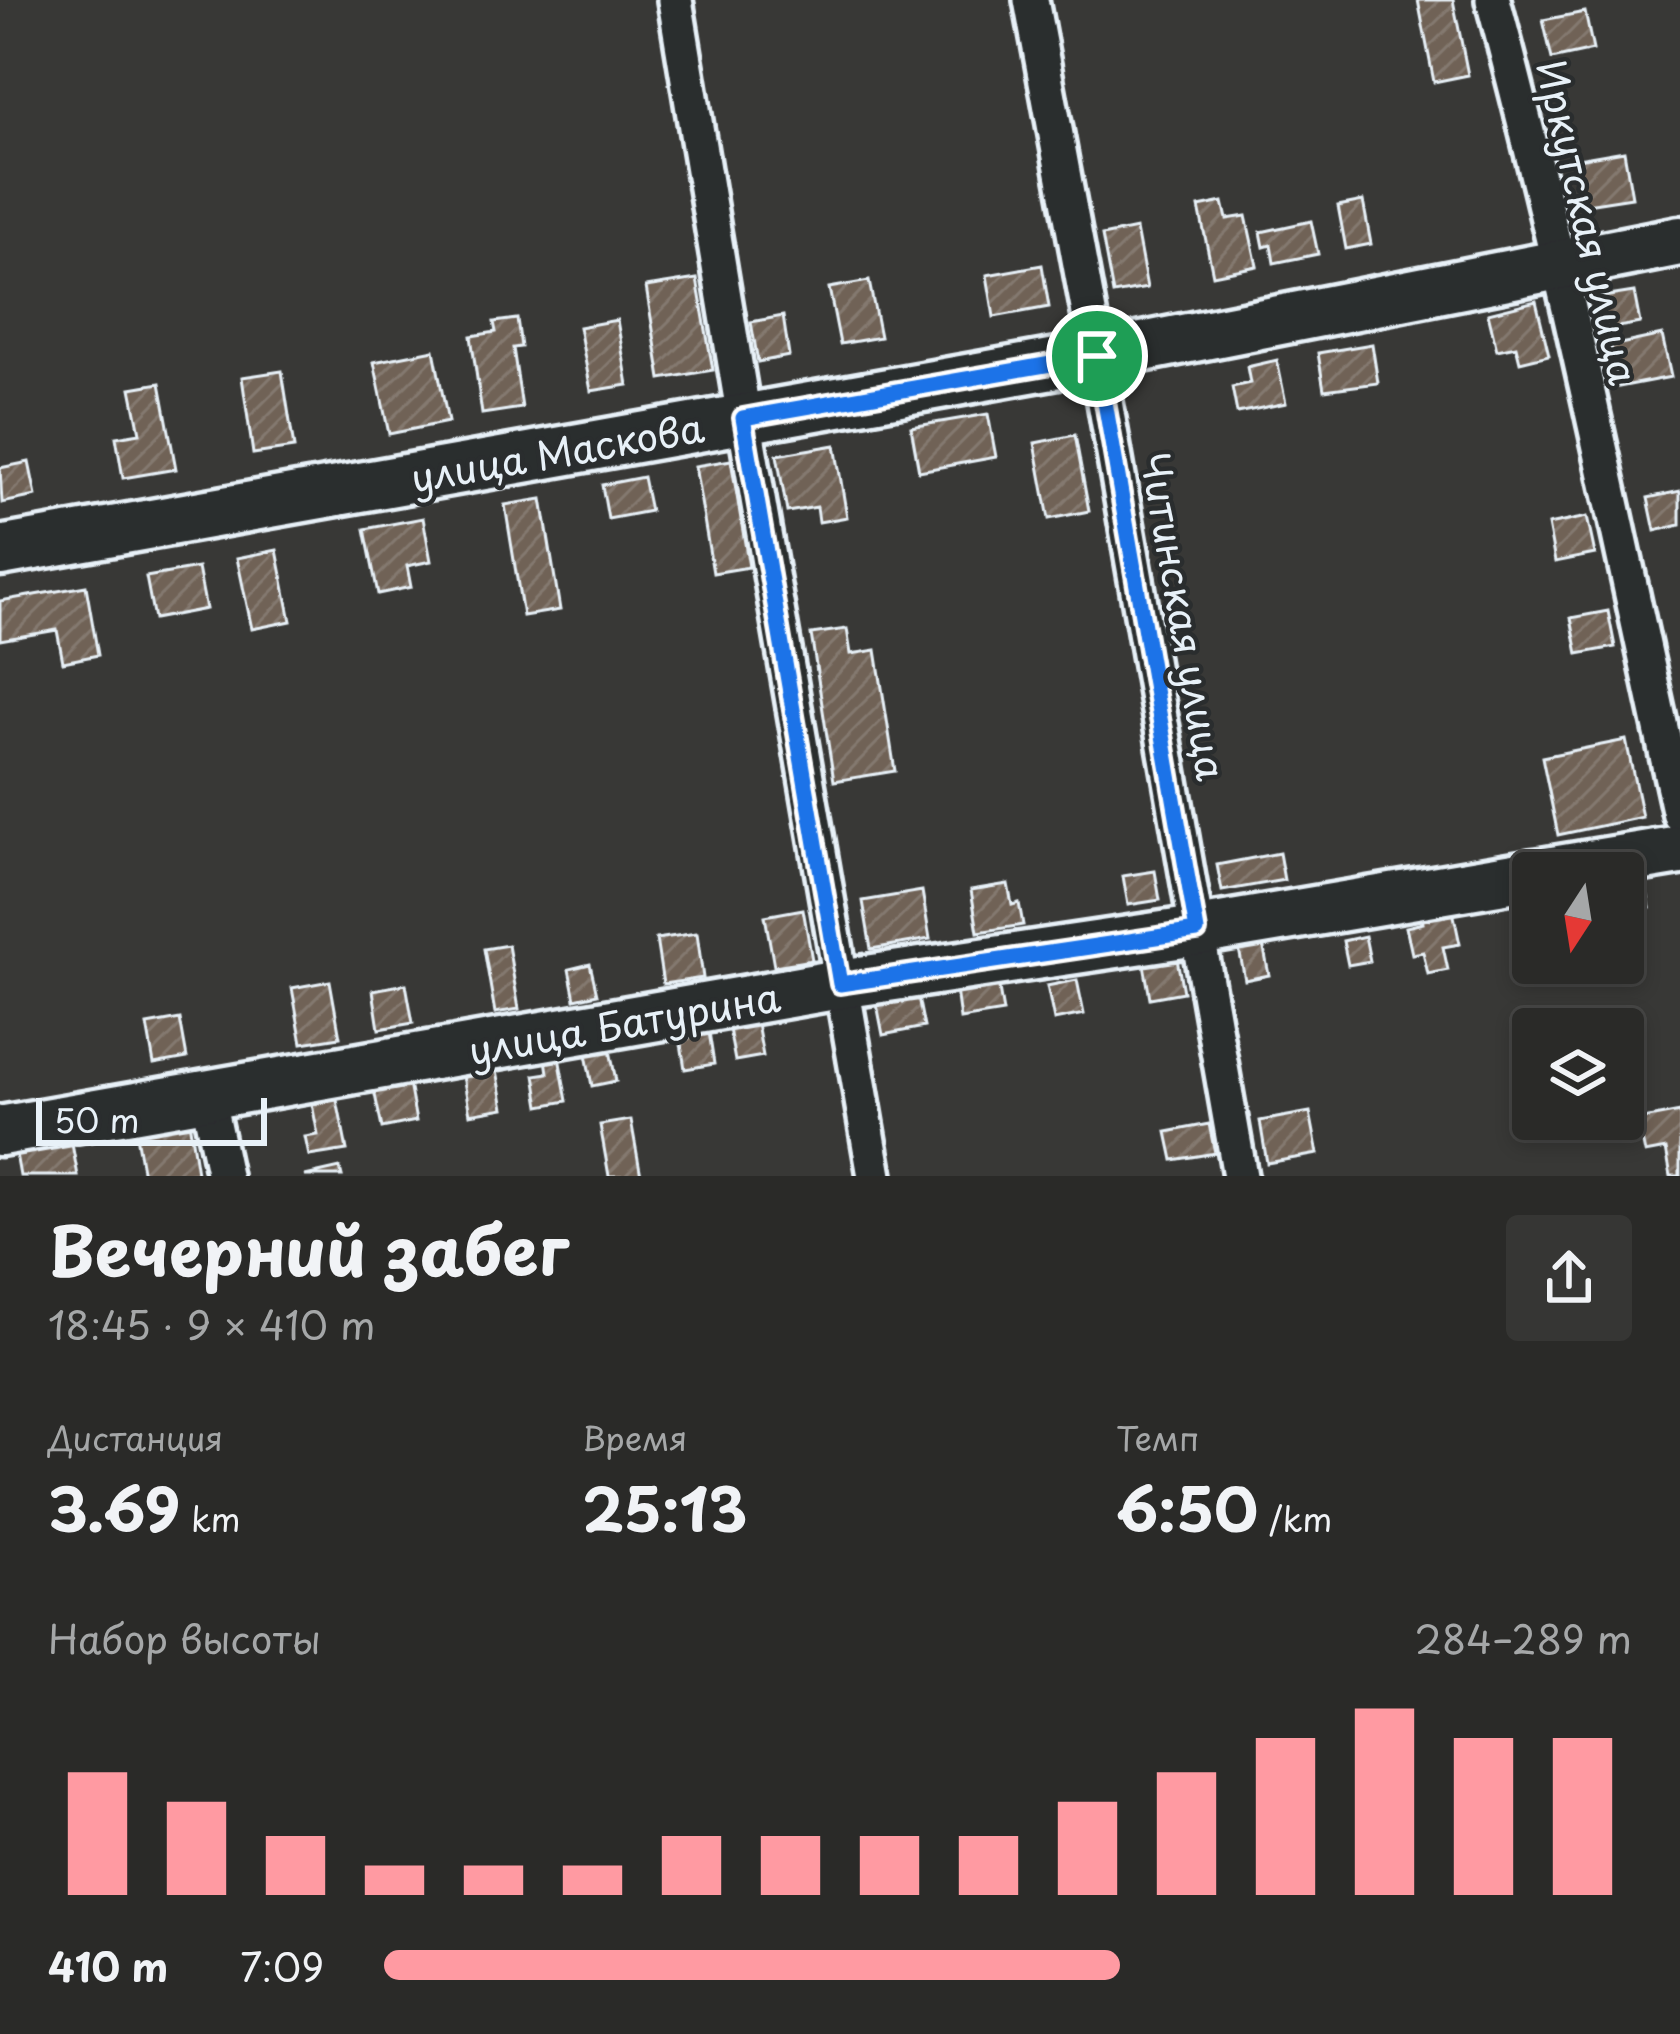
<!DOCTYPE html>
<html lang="ru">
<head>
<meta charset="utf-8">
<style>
	body { margin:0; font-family:"Playpen Sans",sans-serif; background:#363634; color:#f1f3f6; height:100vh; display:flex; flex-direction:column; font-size:45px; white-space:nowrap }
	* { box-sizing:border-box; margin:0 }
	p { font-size:39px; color:#a5a7a8 }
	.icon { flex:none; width:66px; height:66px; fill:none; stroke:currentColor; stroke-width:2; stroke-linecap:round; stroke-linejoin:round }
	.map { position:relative; height:1176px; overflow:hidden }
	.panel { display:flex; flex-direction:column; background:#2a2a28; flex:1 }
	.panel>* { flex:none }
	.needle { width:78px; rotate:192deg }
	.fabs { position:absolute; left:1512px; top:852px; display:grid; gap:24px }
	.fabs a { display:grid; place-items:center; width:132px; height:132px; border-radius:12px; background:#2a2a28; box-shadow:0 6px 18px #0003,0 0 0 3px #464645; font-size:60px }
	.scale { position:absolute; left:36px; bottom:30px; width:231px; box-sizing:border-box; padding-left:12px; border:6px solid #e8f1f8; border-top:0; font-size:33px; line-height:42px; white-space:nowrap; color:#e8f1f8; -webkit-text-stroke:9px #2a2d2e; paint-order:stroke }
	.pin { position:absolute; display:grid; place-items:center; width:102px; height:102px; color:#fff; margin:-51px; border:6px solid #fff; border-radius:50%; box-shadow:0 3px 12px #0007 }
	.round { display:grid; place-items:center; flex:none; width:126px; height:126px; border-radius:12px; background:#363634 }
	.headline { display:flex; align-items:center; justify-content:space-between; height:204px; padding:0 48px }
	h1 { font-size:66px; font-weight:700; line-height:90px }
	.metrics { display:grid; grid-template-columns:repeat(3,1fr); gap:18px; height:204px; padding:12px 48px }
	.metrics div { display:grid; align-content:center }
	.metrics b { font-size:60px; font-weight:700 }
	.metrics small { font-size:33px; font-weight:400 }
	.metrics p { font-size:33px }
	.chart { height:336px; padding:24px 48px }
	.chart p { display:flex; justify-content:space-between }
	.chart svg { width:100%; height:216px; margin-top:12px; stroke:#ff9aa2; stroke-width:6 }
	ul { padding:0 48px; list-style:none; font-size:39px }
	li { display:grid; grid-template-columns:192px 144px 1fr; align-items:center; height:90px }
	li i { height:30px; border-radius:15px; background:#ff9aa2 }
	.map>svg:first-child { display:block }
	.building { fill:url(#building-hatch); stroke:#e8f1f8; stroke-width:3 }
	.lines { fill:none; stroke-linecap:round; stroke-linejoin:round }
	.street-casing { stroke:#e8f1f8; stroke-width:42 }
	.secondary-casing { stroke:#e8f1f8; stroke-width:57 }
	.street { stroke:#2a2d2e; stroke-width:33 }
	.secondary { stroke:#2a2d2e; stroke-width:48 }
	.route-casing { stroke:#fff; stroke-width:24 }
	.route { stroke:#1a73e8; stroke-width:15 }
	.labels { text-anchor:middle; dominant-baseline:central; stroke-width:9; stroke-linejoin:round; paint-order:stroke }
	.street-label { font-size:39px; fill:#e8f1f8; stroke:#2a2d2e }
</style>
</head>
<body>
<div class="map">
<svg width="1680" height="1176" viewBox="0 0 1680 1176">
	<defs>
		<pattern id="building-hatch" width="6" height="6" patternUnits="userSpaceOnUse" patternTransform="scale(3)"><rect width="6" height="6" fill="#706256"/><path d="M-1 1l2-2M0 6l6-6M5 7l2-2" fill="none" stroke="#84796f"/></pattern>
	</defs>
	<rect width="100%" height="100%" fill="#383836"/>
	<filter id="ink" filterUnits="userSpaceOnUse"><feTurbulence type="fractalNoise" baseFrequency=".00833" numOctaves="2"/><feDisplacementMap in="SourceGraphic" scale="24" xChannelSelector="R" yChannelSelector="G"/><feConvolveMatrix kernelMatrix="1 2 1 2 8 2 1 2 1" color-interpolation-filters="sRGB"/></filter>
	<g filter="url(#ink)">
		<g class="building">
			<path d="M1418,0h35l15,75 -34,7z"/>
			<path d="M1585,12l8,38 -41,9 -9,-39z"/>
			<path d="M1624,151l8,46 -52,8 -8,-45z"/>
			<path d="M1363,201l8,43 -25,5 -8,-43z"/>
			<path d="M1223,202l4,17 19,-3 11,50 -44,9 -14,-68z"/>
			<path d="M1311,221l7,33 -44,9 -3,-18 -7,2 -3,-15z"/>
			<path d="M1136,229l11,59 -34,6 -11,-58z"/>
			<path d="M1042,265l7,42 -55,10 -7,-42z"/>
			<path d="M697,279l16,91 -52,9 -15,-92z"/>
			<path d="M869,281l11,56 -40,7 -11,-56z"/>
			<path d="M1634,292l6,31 -39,7 -5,-32z"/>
			<path d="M1536,301l13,54 -29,7 -4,-16 -19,4 -9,-37z"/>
			<path d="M783,316l6,40 -31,6 -7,-40z"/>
			<path d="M517,319l4,28 -8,1 9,60 -40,6 -11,-78 25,-4 -2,-10z"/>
			<path d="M617,320l11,65 -37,6 -12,-64z"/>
			<path d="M1662,335l9,42 -52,10 -8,-41z"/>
			<path d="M1372,344l6,39 -54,7 -6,-37z"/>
			<path d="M434,350l14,72 -59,12 -15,-72z"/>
			<path d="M1277,360l9,43 -49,10 -5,-26 18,-4 -3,-16z"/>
			<path d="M282,371l12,77 -41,6 -11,-77z"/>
			<path d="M160,383l16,86 -53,9 -7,-41 24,-4 -9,-45z"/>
			<path d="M988,414l8,43 -77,14 -8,-44z"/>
			<path d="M1075,435l14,76 -40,8 -14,-76z"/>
			<path d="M835,445l12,72 -28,5 -2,-15 -30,5 -10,-57z"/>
			<path d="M731,460l18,107 -36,6 -18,-107z"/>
			<path d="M29,462l7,34 -34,7 -2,-35z"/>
			<path d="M643,477l7,34 -42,8 -6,-34z"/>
			<path d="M1680,491v34l-25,6 -7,-33z"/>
			<path d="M542,499l18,111 -37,6 -18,-111z"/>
			<path d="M1587,517l8,37 -40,8 -7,-37z"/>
			<path d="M423,518l8,43 -24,5 4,21 -33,7 -13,-65z"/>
			<path d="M277,550l14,71 -39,8 -15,-71z"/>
			<path d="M198,568l8,41 -52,10 -8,-42z"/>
			<path d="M86,586l12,69 -35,7 -6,-32 -57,10v-39z"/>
			<path d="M1608,611l7,36 -37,7 -7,-36z"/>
			<path d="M847,629l4,25 25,-4 19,121 -61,10 -23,-147z"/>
			<path d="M1626,740l16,77 -84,18 -16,-78z"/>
			<path d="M1279,853l5,27 -62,11 -5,-26z"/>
			<path d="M1155,871l5,29 -32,5 -5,-29z"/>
			<path d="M1645,880l5,28 -27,5v-29z"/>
			<path d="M1008,884l4,21 7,-2 4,22 -45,7 -7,-42z"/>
			<path d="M922,891l8,48 -59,10 -8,-48z"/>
			<path d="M803,909l9,51 -38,6 -9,-50z"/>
			<path d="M1453,911l7,33 -17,3 5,23 -20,4 -5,-22 -11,2 -6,-27 17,-4 -1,-6z"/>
			<path d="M697,933l6,45 -40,6 -7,-45z"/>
			<path d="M1365,936l5,25 -22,4 -5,-24z"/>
			<path d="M1263,944l6,31 -24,5 -6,-31z"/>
			<path d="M508,945l11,64 -24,4 -11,-64z"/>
			<path d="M1176,953l7,39 -33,6 -7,-39z"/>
			<path d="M590,964l7,30 -22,5 -6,-30z"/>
			<path d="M1077,980l7,34 -30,6 -7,-34z"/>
			<path d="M330,981l10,56 -38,6 -10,-55z"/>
			<path d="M998,983l5,29 -43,7 -4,-29z"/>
			<path d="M406,984l7,39 -34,6 -6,-39z"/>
			<path d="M918,997l6,30 -41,8 -6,-31z"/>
			<path d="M180,1019l7,39 -33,6 -7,-39z"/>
			<path d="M757,1024l6,32 -28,5 -6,-32z"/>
			<path d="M709,1032l5,32 -29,5 -5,-32z"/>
			<path d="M610,1050l6,31 -24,5 -6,-32z"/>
			<path d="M559,1057l8,44 -27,5 -5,-31 13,-2 -2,-14z"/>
			<path d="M497,1070l7,38 -34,6 -7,-38z"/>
			<path d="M409,1084l7,37 -34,7 -8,-38z"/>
			<path d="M337,1100l10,50 -38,6 -4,-19 13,-2 -6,-31z"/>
			<path d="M1310,1112l8,42 -51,9 -7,-42z"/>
			<path d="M1680,1112v64h-9l-5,-27 -21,4 -7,-33z"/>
			<path d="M631,1120l10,56h-32l-9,-51z"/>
			<path d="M189,1121l8,52 -54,3 -8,-47z"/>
			<path d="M1209,1124l6,29 -42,7 -6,-28z"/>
			<path d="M72,1144l6,32h-58l-4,-22z"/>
			<path d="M340,1168l2,8h-37z"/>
		</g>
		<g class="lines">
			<defs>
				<g id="street">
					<path d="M675,0l69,418 131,758"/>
					<path d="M1031,0l66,356 143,820"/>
					<path d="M1493,0c72,269 127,543 187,815"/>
					<path d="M207,1095l17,81"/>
				</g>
				<g id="secondary">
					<path d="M0,551l1097,-195 583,-115"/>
					<path d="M1541,873l139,-23"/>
					<path d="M0,1131l840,-147 357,-53 336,-57"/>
				</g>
			</defs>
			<use href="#street" class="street-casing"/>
			<use href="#secondary" class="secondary-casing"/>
			<use href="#street" class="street"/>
			<use href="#secondary" class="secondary"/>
		</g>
	</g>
	<g class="lines" filter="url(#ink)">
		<defs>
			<path id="route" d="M1097,356l100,575 -357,53 -97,-566z"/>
		</defs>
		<use href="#route" class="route-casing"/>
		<use href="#route" class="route"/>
	</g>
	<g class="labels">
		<g class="street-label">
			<text transform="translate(1589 222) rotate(77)">Иркутская улица</text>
			<text transform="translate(557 451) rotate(-10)">улица Маскова</text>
			<text transform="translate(1185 616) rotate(80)">Читинская улица</text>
			<text transform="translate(624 1022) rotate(-10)">улица Батурина</text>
		</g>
	</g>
</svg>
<div class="fabs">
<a><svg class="needle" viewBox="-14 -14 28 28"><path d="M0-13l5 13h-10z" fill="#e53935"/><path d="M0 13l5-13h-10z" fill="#a5a7a8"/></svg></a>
<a><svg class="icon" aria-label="layers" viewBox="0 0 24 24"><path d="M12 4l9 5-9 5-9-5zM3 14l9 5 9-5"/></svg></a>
</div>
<div class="scale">50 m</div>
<div class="pin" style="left:1097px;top:356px;background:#1e9e55"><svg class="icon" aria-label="arrive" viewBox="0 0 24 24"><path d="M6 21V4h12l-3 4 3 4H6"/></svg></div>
</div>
<section class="panel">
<div class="headline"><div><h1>Вечерний забег</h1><p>18:45 · 9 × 410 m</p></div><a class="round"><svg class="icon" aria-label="share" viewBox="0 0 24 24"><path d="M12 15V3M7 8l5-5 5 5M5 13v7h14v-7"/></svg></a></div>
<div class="metrics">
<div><p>Дистанция</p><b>3.69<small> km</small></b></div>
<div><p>Время</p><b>25:13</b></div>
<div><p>Темп</p><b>6:50<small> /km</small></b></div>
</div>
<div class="chart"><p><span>Набор высоты</span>284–289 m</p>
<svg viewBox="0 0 160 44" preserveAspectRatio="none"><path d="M5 44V19M15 44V25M25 44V32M35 44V38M45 44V38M55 44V38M65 44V32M75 44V32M85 44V32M95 44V32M105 44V25M115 44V19M125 44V12M135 44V6M145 44V12M155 44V12"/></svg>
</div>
<ul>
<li><b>410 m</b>7:09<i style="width:59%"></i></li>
</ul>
</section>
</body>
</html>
